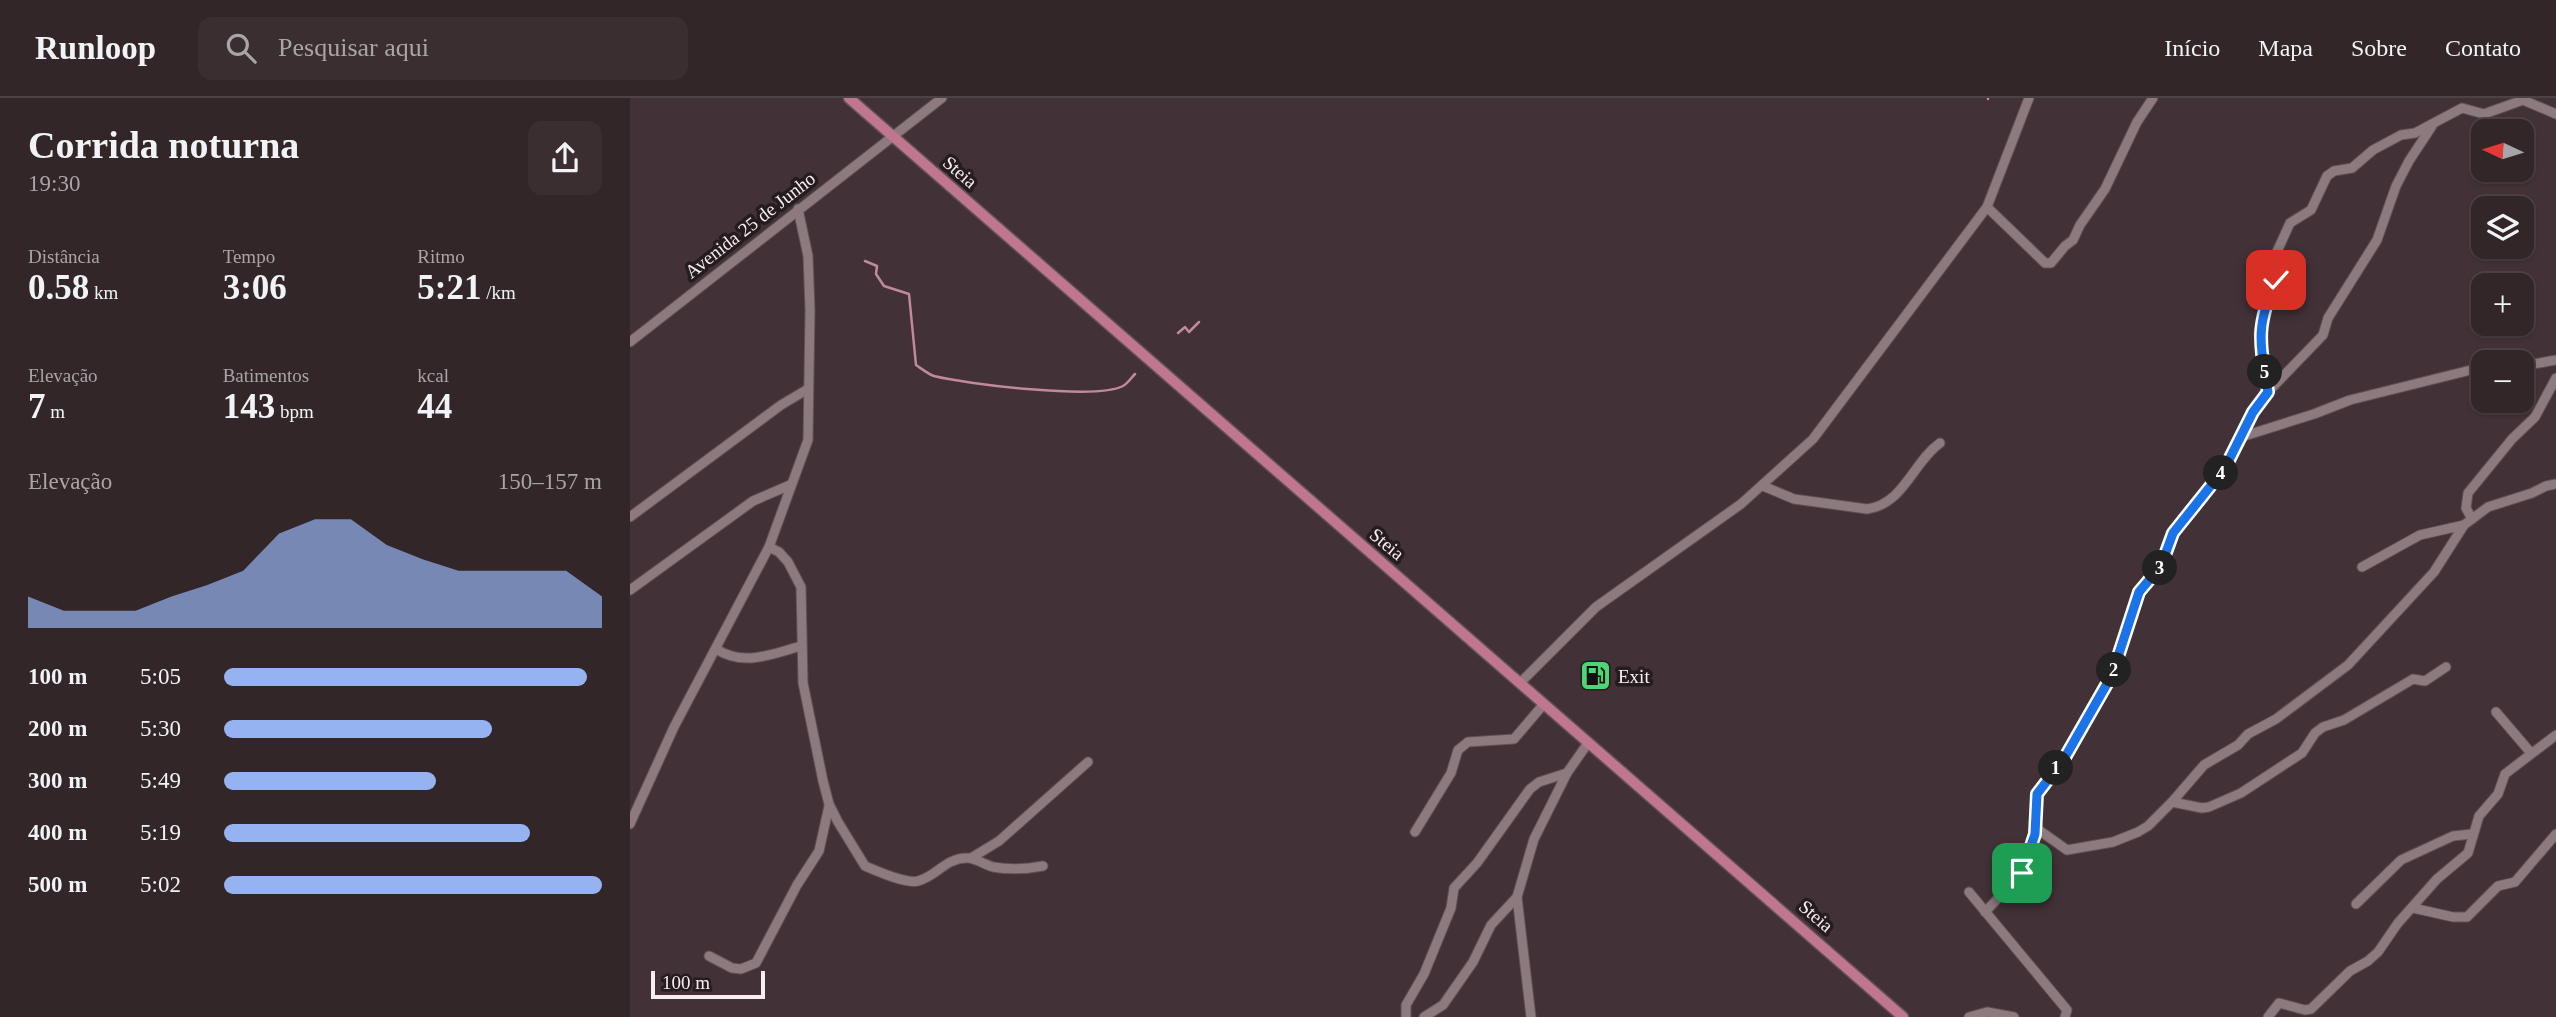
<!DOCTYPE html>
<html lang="pt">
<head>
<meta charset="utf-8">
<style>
	body { margin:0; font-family:"Times New Roman",serif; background:#3a2e31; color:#f1f3f6; height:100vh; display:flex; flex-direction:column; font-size:26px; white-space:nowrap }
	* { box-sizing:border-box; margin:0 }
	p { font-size:23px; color:#a8a5a8 }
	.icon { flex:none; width:38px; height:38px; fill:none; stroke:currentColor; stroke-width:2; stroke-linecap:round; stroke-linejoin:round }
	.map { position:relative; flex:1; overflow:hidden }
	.sheet { display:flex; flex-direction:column; background:#322629; width:630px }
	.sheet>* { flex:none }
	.needle { width:46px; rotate:274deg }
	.tools { position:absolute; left:1841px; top:21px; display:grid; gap:14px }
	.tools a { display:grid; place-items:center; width:63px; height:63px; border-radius:14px; background:#322629; box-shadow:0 2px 5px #0004,0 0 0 2px #4d4346; font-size:35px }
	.scale { position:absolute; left:21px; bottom:18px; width:114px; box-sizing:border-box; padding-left:7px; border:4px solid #f8edf0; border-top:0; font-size:19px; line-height:24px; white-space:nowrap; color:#f8edf0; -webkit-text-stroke:5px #241c1e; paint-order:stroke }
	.pin { position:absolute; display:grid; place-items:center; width:60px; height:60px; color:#fff; margin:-30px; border-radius:14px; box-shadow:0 4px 10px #0006 }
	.km { position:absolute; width:35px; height:35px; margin:-18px; border-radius:50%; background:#222; color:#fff; font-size:19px; line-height:35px; text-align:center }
	.round { display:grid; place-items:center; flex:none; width:74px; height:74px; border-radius:14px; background:#3a2e31 }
	.headline { display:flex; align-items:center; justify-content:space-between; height:119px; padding:0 28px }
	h1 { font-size:38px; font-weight:800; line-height:52px }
	.metrics { display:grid; grid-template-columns:repeat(3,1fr); gap:10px; height:119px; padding:7px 28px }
	.metrics div { display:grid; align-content:center }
	.metrics b { font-size:35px; font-weight:800 }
	.metrics small { font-size:19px; font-weight:400 }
	.metrics p { font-size:19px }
	.chart { height:196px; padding:14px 28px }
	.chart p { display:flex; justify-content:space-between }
	.chart svg { width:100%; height:126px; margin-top:7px; fill:#95b2f1; opacity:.7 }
	ul { padding:0 28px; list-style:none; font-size:23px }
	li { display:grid; grid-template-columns:112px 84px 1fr; align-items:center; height:52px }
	li i { height:18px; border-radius:9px; background:#95b2f1 }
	header { display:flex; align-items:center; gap:42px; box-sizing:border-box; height:98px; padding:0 35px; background:#322629; border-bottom:2px solid #4d4346 }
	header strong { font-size:33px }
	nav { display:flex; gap:38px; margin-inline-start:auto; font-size:24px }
	.search { width:490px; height:63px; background:#3a2e31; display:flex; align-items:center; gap:18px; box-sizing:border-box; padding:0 24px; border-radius:14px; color:#a8a5a8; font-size:26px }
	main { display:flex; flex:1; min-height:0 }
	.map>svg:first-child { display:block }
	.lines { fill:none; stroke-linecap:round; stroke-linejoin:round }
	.stream { stroke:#c2889b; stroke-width:2.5 }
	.minor-casing { stroke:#5f5155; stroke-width:11 }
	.major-casing { stroke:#5f5155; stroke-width:13 }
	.minor { stroke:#8d7a7f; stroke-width:9 }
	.major { stroke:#c1768f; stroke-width:10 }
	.route-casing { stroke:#fff; stroke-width:14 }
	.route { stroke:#1a73e8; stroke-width:9 }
	.labels { text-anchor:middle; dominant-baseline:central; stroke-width:7; stroke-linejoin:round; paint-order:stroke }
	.street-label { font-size:19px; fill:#f8edf0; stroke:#241c1e }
	.poi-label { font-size:19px; fill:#f8edf0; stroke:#241c1e; text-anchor:start }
</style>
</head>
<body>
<header>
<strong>Runloop</strong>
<div class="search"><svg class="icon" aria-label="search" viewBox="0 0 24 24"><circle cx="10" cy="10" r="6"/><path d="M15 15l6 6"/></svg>Pesquisar aqui</div>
<nav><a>Início</a><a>Mapa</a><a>Sobre</a><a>Contato</a></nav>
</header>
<main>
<section class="sheet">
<div class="headline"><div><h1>Corrida noturna</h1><p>19:30</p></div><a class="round"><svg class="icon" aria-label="share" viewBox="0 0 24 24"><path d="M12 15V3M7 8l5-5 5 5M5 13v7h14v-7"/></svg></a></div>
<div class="metrics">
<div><p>Distância</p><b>0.58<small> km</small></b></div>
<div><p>Tempo</p><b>3:06</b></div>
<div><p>Ritmo</p><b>5:21<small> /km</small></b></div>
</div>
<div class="metrics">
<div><p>Elevação</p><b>7<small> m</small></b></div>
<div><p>Batimentos</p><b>143<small> bpm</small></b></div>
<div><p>kcal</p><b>44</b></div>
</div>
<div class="chart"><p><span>Elevação</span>150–157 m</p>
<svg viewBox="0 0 160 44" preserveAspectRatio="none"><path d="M0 44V33L10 38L20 38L30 38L40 33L50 29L60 24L70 11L80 6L90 6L100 15L110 20L120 24L130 24L140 24L150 24L160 33V44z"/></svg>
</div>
<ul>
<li><b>100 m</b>5:05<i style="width:96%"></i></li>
<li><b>200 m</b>5:30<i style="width:71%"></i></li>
<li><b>300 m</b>5:49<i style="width:56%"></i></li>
<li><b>400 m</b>5:19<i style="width:81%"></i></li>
<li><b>500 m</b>5:02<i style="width:100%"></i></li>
</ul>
</section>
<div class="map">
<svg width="1926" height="919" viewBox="0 0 1926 919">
	<rect width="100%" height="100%" fill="#423237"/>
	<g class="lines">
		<g class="stream">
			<path d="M1358,1v-1"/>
			<path d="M235,163l12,5 -1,8 8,12 25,8 7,71c6,4 12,9 18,11 32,8 163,24 189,10 4,-2 8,-8 12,-12"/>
			<path d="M548,235l7,-6 4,5 10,-10"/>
		</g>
		<defs>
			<g id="minor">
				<path d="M1357,109l58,56h6l14,-17 8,-6 7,-15 25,-36 32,-67 16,-24"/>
				<path d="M0,244l312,-244"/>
				<path d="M1892,268l34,-6"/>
				<path d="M1638,294l-9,-58 3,-20 14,-34 -1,-24 15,-33 21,-13 16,-34 7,-5 18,-3 21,-18 28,-15 14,-2 47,-25 22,6 39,-14 33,14"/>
				<path d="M1611,339l73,-23 36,-14 133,-33"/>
				<path d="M1133,388l31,13 73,10c37,-5 46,-47 73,-66"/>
				<path d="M0,419l151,-112 27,-16"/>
				<path d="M1842,421l-6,-11 2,-15 44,-54 23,-22 21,-39"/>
				<path d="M139,449l10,5 9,10 13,25 2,96 20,98 6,23 9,18 27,44c12,5 40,18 53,15 18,-4 27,-23 49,-23 9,0 18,7 26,9 17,3 34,2 50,-1"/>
				<path d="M1732,469l58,-32 44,-10"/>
				<path d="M0,492l123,-89 37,-16"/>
				<path d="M86,551c28,18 56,5 85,-3"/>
				<path d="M890,585l76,-76 145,-103 72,-65 174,-232 42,-109"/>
				<path d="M1866,614l35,41"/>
				<path d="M1542,704l30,6 7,-1 32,-14 61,-40 13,-20 8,-6 21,-7 69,-41 12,2 21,-14"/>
				<path d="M0,726l44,-97 95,-180 39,-107 2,-130 -2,-54 -10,-47"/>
				<path d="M1406,730l31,22 46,-8 25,-10 10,-6 24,-24 32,-37 34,-20 10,-11 28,-15 72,-54 86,-93 30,-47 24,-18 44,-14 14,-7 10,-2"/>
				<path d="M785,734l36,-59 7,-23 10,-8 46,-3 29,-34"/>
				<path d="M341,760l28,-17 89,-79"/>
				<path d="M1339,794l98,118 -2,7"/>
				<path d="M1726,806l45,-44 52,-24 19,-2"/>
				<path d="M1783,810l40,9h14l31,-31 17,-4 41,-48"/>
				<path d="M1355,814l37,-39 13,-39 2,-40 27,-35 48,-84 27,-83 21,-26 13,-33 55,-70 25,-51 15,-20 55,-57 5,-17 49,-78 19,-54 13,-25 23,-35"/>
				<path d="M79,858l23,12 9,1 15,-6 41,-78 22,-34 10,-45"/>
				<path d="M776,919v-12l18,-31 27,-66 3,-20 23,-25 53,-74 9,-7 28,-9"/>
				<path d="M794,919l19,-12 30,-43 18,-37 26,-28"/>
				<path d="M901,919l-14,-120 17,-58 33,-66 21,-30"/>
				<path d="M1339,919l18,-5 27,5"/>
				<path d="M1638,919l11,-14 26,7 6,-1 39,-38 18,-10 10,-9 20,-29 39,-44 31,-26 11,-37 19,-22 7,-20 51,-39"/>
			</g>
			<path id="major" d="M219,0l1054,919"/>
		</defs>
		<use href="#minor" class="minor-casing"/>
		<use href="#major" class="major-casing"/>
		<use href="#minor" class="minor"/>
		<use href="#major" class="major"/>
	</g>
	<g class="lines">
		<defs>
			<path id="route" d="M1392,775l13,-39 2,-40 27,-35 48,-84 27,-83 22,-26 12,-33 52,-65 28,-56 15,-20c-8,-50 -13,-64 8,-112"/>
		</defs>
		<use href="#route" class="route-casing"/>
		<use href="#route" class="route"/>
	</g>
	<defs>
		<symbol id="fuel-square" viewBox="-11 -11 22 22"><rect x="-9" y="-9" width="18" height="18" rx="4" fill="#4dd676" stroke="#241c1e"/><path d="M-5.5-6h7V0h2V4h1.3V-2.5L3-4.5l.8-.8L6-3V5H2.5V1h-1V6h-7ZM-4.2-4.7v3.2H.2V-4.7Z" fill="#111"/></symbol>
	</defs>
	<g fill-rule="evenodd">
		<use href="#fuel-square" x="948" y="560" width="35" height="35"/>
	</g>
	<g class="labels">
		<g class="street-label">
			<text transform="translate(330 74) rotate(41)">Steia</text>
			<text transform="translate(120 127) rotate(-38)">Avenida 25 de Junho</text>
			<text transform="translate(757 446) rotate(40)">Steia</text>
			<text transform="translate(1186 818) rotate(41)">Steia</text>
		</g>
		<g class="poi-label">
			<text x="988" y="578">Exit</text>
		</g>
	</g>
</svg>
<div class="tools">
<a><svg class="needle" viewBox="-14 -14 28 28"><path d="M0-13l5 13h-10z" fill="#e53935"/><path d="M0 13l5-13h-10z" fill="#a8a5a8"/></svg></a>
<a><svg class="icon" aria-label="layers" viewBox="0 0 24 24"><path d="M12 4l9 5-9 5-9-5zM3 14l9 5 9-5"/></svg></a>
<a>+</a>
<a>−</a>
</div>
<div class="scale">100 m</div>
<div class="pin" style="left:1392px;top:775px;background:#1e9e55"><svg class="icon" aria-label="arrive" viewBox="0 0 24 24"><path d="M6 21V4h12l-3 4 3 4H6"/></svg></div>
<div class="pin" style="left:1646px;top:182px;background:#d93025"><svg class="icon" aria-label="check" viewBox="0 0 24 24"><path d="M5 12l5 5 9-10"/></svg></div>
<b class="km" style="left:1426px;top:670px">1</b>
<b class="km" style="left:1484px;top:572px">2</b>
<b class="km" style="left:1530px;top:470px">3</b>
<b class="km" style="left:1591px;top:375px">4</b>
<b class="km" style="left:1635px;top:274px">5</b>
</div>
</main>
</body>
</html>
